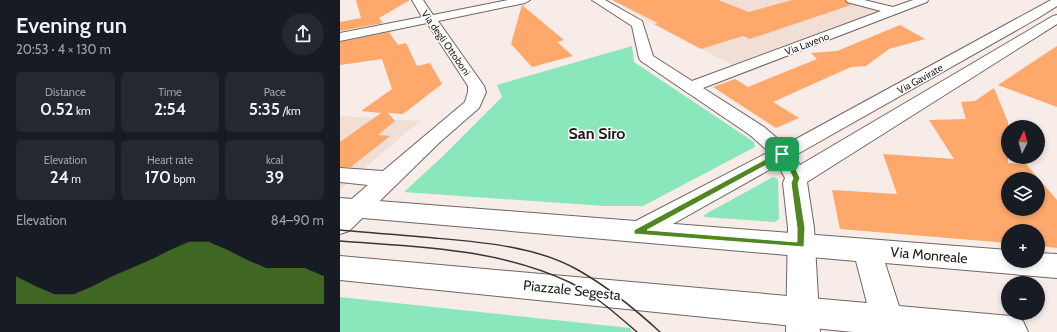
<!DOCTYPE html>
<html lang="en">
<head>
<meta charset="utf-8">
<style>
	body { margin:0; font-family:Cabin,sans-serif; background:#242831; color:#f1f3f6; height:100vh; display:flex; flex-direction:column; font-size:15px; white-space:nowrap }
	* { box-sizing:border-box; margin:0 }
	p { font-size:13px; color:#9ea1a6 }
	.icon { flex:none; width:22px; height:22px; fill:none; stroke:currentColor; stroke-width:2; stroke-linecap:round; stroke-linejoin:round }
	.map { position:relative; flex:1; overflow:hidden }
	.side { display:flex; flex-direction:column; background:#171b24; width:340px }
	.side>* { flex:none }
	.needle { width:26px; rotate:5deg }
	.controls { position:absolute; left:661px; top:120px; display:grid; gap:8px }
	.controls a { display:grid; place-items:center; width:44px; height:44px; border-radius:50%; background:#171b24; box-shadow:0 2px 6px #0003; font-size:20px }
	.pin { position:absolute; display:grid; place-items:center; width:34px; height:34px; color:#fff; margin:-17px; border-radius:8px; box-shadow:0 2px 6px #0006 }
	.round { display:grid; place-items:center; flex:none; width:42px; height:42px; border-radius:21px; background:#242831 }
	.headline { display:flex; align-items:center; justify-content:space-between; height:68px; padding:0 16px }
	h1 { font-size:22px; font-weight:600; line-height:30px }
	.figures { display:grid; grid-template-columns:repeat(3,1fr); gap:6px; height:68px; padding:4px 16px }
	.figures div { display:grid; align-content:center; border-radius:6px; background:#242831; text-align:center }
	.figures b { font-size:17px; font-weight:600 }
	.figures small { font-size:11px; font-weight:400 }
	.figures p { font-size:11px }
	.chart { height:112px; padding:8px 16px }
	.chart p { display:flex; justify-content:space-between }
	.chart svg { width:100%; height:72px; margin-top:4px; fill:#508722; opacity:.7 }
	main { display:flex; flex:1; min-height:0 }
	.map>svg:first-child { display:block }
	.built { fill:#f1ded5 }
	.green { fill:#89e7bb }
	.building { fill:#fea86c; fill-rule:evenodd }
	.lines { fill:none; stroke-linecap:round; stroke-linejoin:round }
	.minor-casing { stroke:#6f6661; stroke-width:2 }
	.major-casing { stroke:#6f6661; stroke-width:2 }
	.minor { fill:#fff; fill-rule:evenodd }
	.major { fill:#fff; fill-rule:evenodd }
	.tram { stroke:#3a3533; stroke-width:1.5 }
	.route { fill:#508722; stroke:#fff; fill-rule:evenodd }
	.labels { text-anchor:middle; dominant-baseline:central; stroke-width:3; stroke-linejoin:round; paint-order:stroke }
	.far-street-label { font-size:10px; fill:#201c1a; stroke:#fff }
	.near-street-label { font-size:14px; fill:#201c1a; stroke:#fff }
	.district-label { font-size:16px; font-weight:bold; fill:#201c1a; stroke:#fff }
</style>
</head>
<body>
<main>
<section class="side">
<div class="headline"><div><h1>Evening run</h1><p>20:53 · 4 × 130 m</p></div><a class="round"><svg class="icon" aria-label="share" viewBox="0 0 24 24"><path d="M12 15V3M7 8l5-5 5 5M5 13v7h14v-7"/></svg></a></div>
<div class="figures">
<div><p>Distance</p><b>0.52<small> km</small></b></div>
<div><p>Time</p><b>2:54</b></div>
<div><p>Pace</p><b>5:35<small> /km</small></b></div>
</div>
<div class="figures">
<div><p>Elevation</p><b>24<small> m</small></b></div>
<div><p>Heart rate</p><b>170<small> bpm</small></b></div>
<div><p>kcal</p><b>39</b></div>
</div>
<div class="chart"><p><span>Elevation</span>84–90 m</p>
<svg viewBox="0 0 160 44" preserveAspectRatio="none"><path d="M0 44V27L10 33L20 38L30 38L40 33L50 27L60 22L70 17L80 11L90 6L100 6L110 11L120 17L130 22L140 22L150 22L160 27V44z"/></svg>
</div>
</section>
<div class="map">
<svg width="717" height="332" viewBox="0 0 717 332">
	<rect width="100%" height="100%" fill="#f7ece7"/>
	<g class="built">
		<path d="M278,0h225l38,10 -149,55 -78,-41 -33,-19z"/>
		<path d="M0,116l80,5 -80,68z"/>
	</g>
	<g class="green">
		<path d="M292,46l2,16 120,80 1,5 -112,59h-39l-200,-14 39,-36 59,-59 -5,-12z"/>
		<path d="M433,177l5,2 1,40 -4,3 -70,-5 -1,-2z"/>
		<path d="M0,297l290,31 2,4h-292z"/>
	</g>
	<g class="building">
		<path d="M16,0h54l-31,18 4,5 -43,8v-9l21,-4z"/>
		<path d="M272,0h106l31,12 43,-12h53l2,3 4,2 -101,34 -7,-3 -42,13 -47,-25 4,-1z"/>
		<path d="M182,5l42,35 -7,2 16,14 -41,11 -21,-23z"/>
		<path d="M560,25l25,14 -36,10 -23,17 -15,1 -78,35 26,16 -23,10 -63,-41 22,-8 13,8 69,-28 -6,-6 26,-2z"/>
		<path d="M49,32l9,13 8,-2 11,23 13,-3 12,21 -39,30 -15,-1 7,8 -17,14 12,1 -39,31h-11v-25l41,-29 -20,-2 31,-22 -10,-30 -42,6v-23z"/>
		<path d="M717,46v61l-59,-22 27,-18z"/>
		<path d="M654,88l14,34v41l18,1 31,36v48l-19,-2v-15h-30v12l-168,-14 -8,-39 65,4 -14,-40 71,5 -25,-39 37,-1 -5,-17 14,-1zM668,179h30v30h-30z"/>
	</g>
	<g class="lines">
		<defs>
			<g id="minor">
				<path d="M72,0h11l10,15 75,-15h22l-5,3 -87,18 46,65 2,6 -7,16 -39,34 -91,89 -9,3v-25l28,-24 -28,-3v-14l43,3 82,-69 3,-10v-6l-41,-63 -87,18v-8l82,-16z"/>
				<path d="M252,0h13l37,21 11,35 39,25 189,-70 -34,-9 -1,-2h18l29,7 20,-7h15l-1,2 -224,86 61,39 21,18 266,-145h6v6l-19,12 -244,138 6,9 253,-149 4,-1v9l-250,158 7,46 6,104h-34l2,-104 -5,-45 2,-5 -7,-13 -132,74 -9,3 -9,-3 -4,-7 4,-7 141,-73 -19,-17 -109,-74 -2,-3 -7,-32z"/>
			</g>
			<path id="major" d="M0,198l668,52v11h30v-8l19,1v24l-172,-15 14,43 112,10 12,5 5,11h-175l-513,-52v-24l527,47 -11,-42 -516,-45z"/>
		</defs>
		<use href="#minor" class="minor-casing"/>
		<use href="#major" class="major-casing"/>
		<use href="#minor" class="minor"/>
		<use href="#major" class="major"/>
		<g class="tram">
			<path d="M0,230c31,3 63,5 94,8 47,4 102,8 144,32 30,17 57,39 82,62"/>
			<path d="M0,241c77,6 157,7 229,41 25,12 47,32 68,50"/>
		</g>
	</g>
	<path class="route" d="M439,152h5l10,13 6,13 -2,5 7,45 -1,19 -170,-13v-4zM441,157l6,8 6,13 -2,5 6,45v14l-150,-12z"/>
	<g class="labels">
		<g class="far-street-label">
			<text transform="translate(106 43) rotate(55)">Via degli Ottoboni</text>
			<text transform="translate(467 44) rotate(-21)">Via Laveno</text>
			<text transform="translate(580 79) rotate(-29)">Via Gavirate</text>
		</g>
		<g class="near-street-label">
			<text transform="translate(589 255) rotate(5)">Via Monreale</text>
			<text transform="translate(232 290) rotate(6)">Piazzale Segesta</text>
		</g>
		<g class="district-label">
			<text x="257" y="133">San Siro</text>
		</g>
	</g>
</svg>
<div class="controls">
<a><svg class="needle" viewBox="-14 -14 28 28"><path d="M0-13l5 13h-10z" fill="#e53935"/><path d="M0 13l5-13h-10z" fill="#9ea1a6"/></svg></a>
<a><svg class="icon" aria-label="layers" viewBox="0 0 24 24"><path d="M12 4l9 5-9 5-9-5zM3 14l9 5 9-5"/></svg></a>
<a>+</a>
<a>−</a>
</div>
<div class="pin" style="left:442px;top:154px;background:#1e9e55"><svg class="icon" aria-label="arrive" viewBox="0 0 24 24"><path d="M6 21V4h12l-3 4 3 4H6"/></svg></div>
</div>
</main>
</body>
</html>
